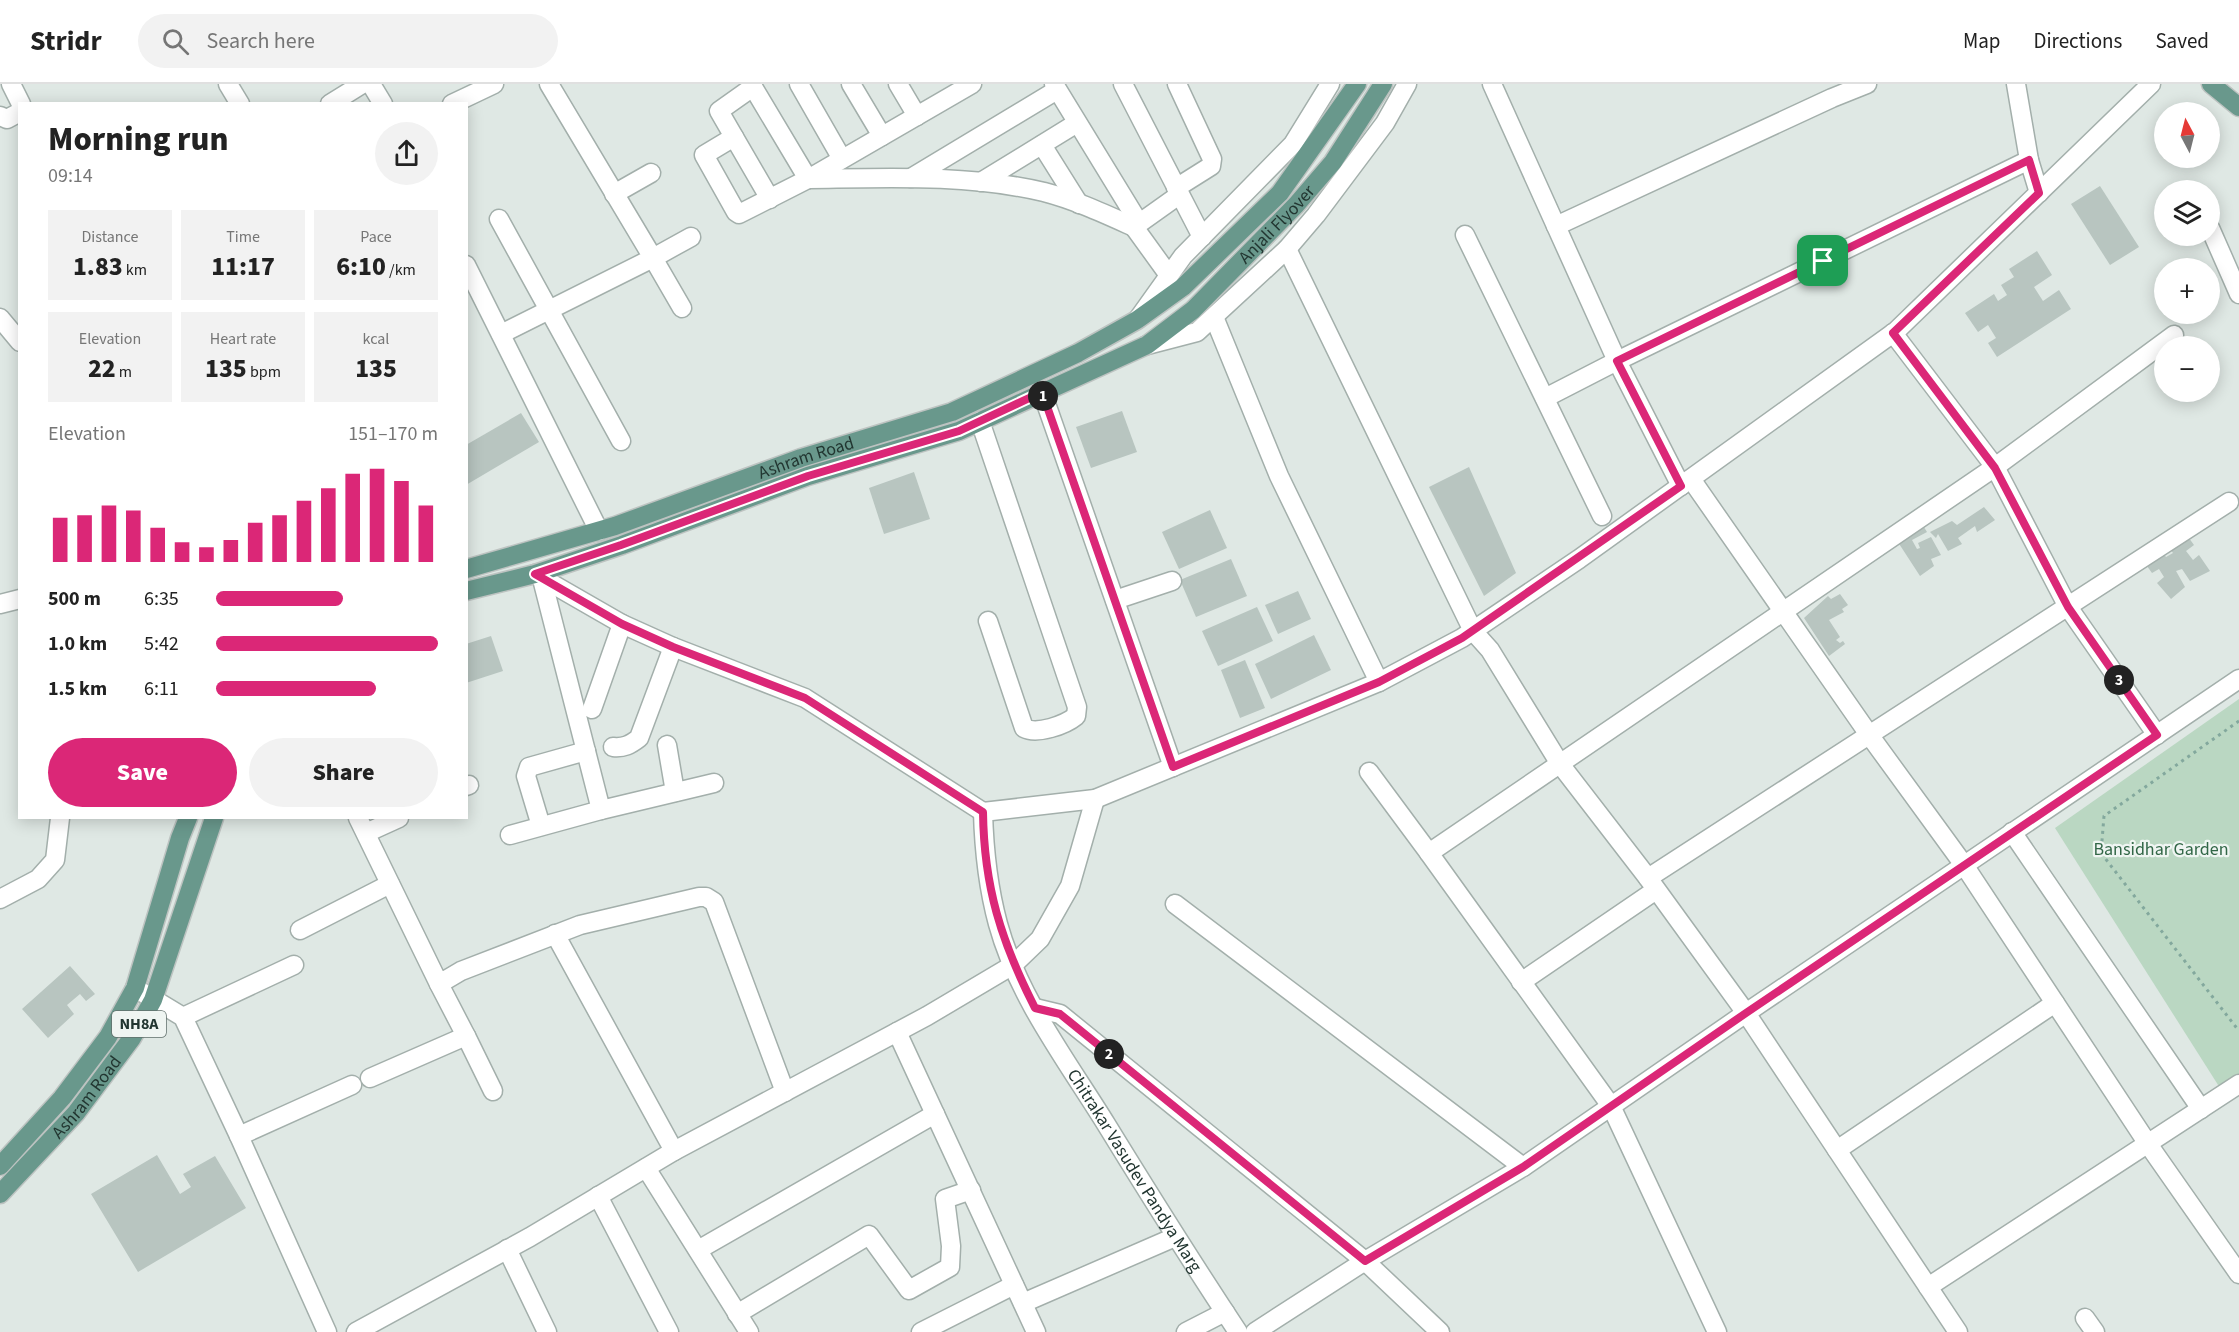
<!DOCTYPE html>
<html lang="en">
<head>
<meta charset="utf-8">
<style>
	body { margin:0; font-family:"Source Sans 3",sans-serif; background:#f2f2f2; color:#222; height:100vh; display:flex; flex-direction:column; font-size:22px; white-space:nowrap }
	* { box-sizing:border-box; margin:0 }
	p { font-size:20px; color:#767676 }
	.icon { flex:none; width:33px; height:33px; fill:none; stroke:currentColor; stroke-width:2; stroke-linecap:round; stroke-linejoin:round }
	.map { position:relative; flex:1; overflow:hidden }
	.drawer { position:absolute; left:18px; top:18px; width:450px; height:717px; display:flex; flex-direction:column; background:#fff; border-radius:0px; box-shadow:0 3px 15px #0003 }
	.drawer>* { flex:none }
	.needle { width:39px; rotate:353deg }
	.tools { position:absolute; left:2154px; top:18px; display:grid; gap:12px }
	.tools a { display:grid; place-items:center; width:66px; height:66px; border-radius:50%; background:#fff; box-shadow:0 3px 15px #0003; font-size:30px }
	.pin { position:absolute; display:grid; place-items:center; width:51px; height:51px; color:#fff; margin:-26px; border-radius:12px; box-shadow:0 3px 9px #0006 }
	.km { position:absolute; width:30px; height:30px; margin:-15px; border-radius:50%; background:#222; color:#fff; font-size:16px; line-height:30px; text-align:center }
	.round { display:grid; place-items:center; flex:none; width:63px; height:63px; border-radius:32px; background:#f2f2f2 }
	.summary { display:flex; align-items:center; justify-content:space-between; height:102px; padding:0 30px }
	h1 { font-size:33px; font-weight:800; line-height:45px }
	.figures { display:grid; grid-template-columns:repeat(3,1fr); gap:9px; height:102px; padding:6px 30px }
	.figures div { display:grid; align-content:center; border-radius:0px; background:#f2f2f2; text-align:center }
	.figures b { font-size:26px; font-weight:800 }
	.figures small { font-size:16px; font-weight:400 }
	.figures p { font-size:16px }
	.chart { height:168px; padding:12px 30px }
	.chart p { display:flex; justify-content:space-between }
	.chart svg { width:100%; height:108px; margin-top:6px; stroke:#db2777; stroke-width:6 }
	.action { display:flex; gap:12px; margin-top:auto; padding:12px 30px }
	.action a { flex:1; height:69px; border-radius:36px; background:#db2777; color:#fff; font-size:24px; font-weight:800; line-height:69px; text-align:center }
	.action a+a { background:#f2f2f2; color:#222 }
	ul { padding:0 30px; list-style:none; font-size:20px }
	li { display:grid; grid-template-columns:96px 72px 1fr; align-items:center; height:45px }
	li i { height:15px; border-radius:8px; background:#db2777 }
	header { display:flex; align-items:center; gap:36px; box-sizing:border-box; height:84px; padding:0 30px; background:#fff; border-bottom:2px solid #e0e0e0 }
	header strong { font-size:28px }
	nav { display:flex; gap:33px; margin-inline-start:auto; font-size:21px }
	.search { width:420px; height:54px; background:#f2f2f2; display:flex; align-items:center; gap:15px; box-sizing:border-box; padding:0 21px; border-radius:33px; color:#767676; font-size:22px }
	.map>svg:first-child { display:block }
	.green { fill:#bad7c2 }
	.building { fill:#b8c5c0 }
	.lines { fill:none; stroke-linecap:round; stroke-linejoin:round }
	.minor-casing { stroke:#a3afab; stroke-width:21 }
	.tertiary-casing { stroke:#a3afab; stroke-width:21 }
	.primary-casing { stroke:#bdc3c1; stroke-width:21 }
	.path { stroke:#83a89d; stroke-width:3; stroke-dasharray:3 4.5; stroke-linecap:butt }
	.minor { stroke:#fff; stroke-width:18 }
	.tertiary { stroke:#fff; stroke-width:18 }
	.primary { stroke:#69988c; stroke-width:18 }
	.route-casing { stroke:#fff; stroke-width:12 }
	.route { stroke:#db2777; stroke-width:8 }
	.labels { text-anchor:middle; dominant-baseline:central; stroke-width:4.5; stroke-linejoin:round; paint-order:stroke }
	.shield { fill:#eff5f2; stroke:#606f6b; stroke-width:1.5 }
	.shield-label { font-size:16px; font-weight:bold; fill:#223631 }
	.street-label { font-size:18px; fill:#223631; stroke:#eff5f2 }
	.park-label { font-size:18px; fill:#326747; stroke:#eff5f2 }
</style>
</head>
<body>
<header>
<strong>Stridr</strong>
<div class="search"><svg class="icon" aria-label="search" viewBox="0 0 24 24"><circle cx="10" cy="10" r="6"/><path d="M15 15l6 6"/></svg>Search here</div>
<nav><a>Map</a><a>Directions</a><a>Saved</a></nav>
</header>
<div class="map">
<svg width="2239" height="1248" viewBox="0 0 2239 1248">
	<rect width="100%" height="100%" fill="#dfe8e4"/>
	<path class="green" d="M2239,615v376l-19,13 -165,-260z"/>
	<g class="building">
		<path d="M2100,102l39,61 -29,18 -39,-61z"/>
		<path d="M2037,167l15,24 -18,12 9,14 16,-11 12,19 -74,48 -9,-14 8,-5 -8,-13 -10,7 -13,-19 29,-19 4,7 9,-6 -6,-10 13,-8 -5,-8z"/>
		<path d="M1122,327l15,41 -46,16 -15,-41z"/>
		<path d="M521,329l18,29 -73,43v-40z"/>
		<path d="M1469,383l47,106 -32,23 -55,-109z"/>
		<path d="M914,388l16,47 -46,15 -15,-46z"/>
		<path d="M1984,423l11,13 -18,12 -2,-6 -17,12 4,6 -14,7 -10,-17 -2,4 -6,-6 22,-11 5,4z"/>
		<path d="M1210,426l17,38 -48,21 -17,-37z"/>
		<path d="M1922,440l5,8 -15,8 5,9 3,-1 -2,-5 13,-6 10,18 -10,4 3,7 -14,10 -26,-40z"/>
		<path d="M2186,450l8,11 -8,6 7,9 6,-5 11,16 -20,10 -8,-12 -6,2 9,16 -14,12 -14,-16 7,-6 -5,-8 -7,4 -8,-11 17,-12 5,7 7,-4 -5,-7z"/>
		<path d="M1231,475l16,37 -51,21 -16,-37z"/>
		<path d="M1298,507l13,28 -33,15 -13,-29z"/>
		<path d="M1840,510l8,11 -6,4 2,3 -15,8 11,17 -4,3 4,3 3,-2 2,3 -16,12 -25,-38 24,-22 3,3z"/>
		<path d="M1257,523l16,34 -55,25 -16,-35z"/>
		<path d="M1314,551l17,35 -60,29 -16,-35z"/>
		<path d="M491,552l12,35 -37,12v-39z"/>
		<path d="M1245,576l20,48 -25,10 -19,-48z"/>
		<path d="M70,882l25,28 -9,7 -6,-7 -13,11 7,9 -26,24 -26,-29z"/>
		<path d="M157,1071l23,39 11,-7 -8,-13 32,-18 31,52 -108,64 -47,-78z"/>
	</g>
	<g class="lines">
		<defs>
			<g id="minor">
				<path d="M11,0l10,20"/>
				<path d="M228,0l12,20"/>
				<path d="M371,0l12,20"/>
				<path d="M752,0l1,3 -34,24 15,26 -30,18 32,57 3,2 69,-35 164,-95"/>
				<path d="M799,0l43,75"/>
				<path d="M851,0l31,52"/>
				<path d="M898,0l19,32"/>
				<path d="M1054,0l85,139"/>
				<path d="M1123,0l79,153"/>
				<path d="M1492,0l64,142 276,-128 35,-14"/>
				<path d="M2016,0l13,76"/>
				<path d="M753,3l55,92"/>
				<path d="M330,20l32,-20"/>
				<path d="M452,20l42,-20"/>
				<path d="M0,32l7,3 13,-7"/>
				<path d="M734,53l36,62"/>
				<path d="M1042,61l37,59"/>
				<path d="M911,94l146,-88"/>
				<path d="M809,95c78,-1 158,-5 235,13 31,8 61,22 90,35l45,-32"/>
				<path d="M981,98l96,-59"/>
				<path d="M1176,104l35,-22 1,-7 -35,-75"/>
				<path d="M614,110l37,-21"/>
				<path d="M499,135l122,222"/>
				<path d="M1134,143l34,47"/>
				<path d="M2210,144l29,66"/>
				<path d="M1465,151l137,281"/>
				<path d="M1287,165l186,382 17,19 70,114 88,114 98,135 212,319"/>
				<path d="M466,181l133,266"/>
				<path d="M682,224l-29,-50 38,-21"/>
				<path d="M1214,233l65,159 100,206"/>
				<path d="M1893,249l102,134 73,140 89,128"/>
				<path d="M501,250l152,-76 -104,-174"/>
				<path d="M1042,308l131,375"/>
				<path d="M1545,314l72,-37 -61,-135"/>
				<path d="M980,337l97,286 -1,9c-11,9 -39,19 -52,12l-36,-107"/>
				<path d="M1691,395l179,257 94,129 184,279 91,130"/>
				<path d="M1681,402l-64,-125 412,-201 10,33"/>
				<path d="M535,490l87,50 51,23 132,51 178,114"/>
				<path d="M542,495l59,231 113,-27"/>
				<path d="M1115,516l57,-19"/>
				<path d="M0,520l20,-5"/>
				<path d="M592,625l30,-85"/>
				<path d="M667,661l8,47"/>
				<path d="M613,663c11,1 17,-2 26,-9l34,-91"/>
				<path d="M1369,688l60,81"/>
				<path d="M466,702l3,-1"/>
				<path d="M983,728l112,-13 284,-117 83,-44 117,-79 317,-228 255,-247"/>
				<path id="s1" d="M983,728c1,38 5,75 15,112 20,73 69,137 108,200 43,70 87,140 132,208"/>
				<path d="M358,734l81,166 22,-13 119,-46 119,-28h7l8,5 71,190"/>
				<path d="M541,742l-15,-50 3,-9 57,-16"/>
				<path d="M2012,748l189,277"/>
				<path d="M366,749l33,-15"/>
				<path d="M510,751l91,-25"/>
				<path d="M1648,794l581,-376"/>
				<path d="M0,815l38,-20 17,-19 5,-42"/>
				<path d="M1175,820l348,263"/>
				<path d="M300,846l90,-46"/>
				<path d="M555,850l119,217"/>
				<path d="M1521,898l135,-92"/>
				<path d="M135,904l48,29 56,119 88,196"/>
				<path d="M1035,924l25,6 305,247 75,71"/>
				<path d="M183,933l111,-52"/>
				<path d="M897,948l139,300"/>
				<path d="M466,952l27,55"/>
				<path d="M370,994l96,-42 -27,-52"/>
				<path d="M239,1052l113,-51"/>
				<path d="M1837,1066l218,-147"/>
				<path d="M646,1084l103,164"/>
				<path d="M598,1112l71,136"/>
				<path d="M507,1165l40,83"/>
				<path d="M698,1166l237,-136"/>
				<path d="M1928,1203l311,-203"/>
				<path d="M1023,1219l152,-66"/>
				<path d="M737,1230l132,-79 40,55 41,-23 1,-21 -6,-47 26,-9"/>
				<path d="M2085,1234l10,14"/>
				<path d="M356,1248l174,-95 144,-86 253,-135 86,-51 27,-26 30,-53 25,-87"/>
				<path d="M921,1248l93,-47"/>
				<path d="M1186,1248l39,-20"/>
				<path d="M1255,1248l110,-71 158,-94 223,-154 493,-334"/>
				<path d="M1717,1248l-106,-226 -182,-253 566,-386 179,-132"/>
			</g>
			<g id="tertiary">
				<path d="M0,234l20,24"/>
				<path d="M1138,235l45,-63 110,-112 37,-60"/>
				<path d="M1147,261l50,-13 90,-83 29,-34 69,-92 22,-39"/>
			</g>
			<g id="primary">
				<path d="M2211,0l28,23"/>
				<path id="s2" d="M466,485l149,-43 186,-68 151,-46 126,-59 59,-33 46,-33 97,-94 77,-109"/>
				<path id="s3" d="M466,507l69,-17 87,-29 186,-69 151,-45 188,-86 46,-35 103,-105 37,-43 50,-78"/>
				<path d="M0,1082l62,-68 46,-61 27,-49 45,-150 8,-20"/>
				<path id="s4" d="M0,1110l76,-81 56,-75 21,-38 61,-182"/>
			</g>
		</defs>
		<use href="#minor" class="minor-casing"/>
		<use href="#tertiary" class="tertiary-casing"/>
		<use href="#primary" class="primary-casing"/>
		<path class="path" d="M2239,637l-135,95 -3,37 138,178"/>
		<use href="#minor" class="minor"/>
		<use href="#tertiary" class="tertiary"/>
		<use href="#primary" class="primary"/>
	</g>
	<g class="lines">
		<defs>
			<path id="route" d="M2029,76l10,33 -146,140 102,135 73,139 89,128 -411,278 -223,154 -158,94 -305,-247 -25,-6c-34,-67 -51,-121 -52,-196l-178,-114 -132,-51 -51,-23 -87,-50 86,-29 187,-69 151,-45 83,-39 131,375 206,-85 83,-44 219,-152 -64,-125z"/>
		</defs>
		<use href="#route" class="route-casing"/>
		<use href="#route" class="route"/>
	</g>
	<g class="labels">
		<rect class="shield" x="112" y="927" width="54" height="26" rx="4.5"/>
		<g class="shield-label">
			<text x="139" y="940">NH8A</text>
		</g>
		<g class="street-label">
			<text stroke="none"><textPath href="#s3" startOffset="903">Anjali Flyover</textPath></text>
			<text stroke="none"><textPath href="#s2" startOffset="358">Ashram Road</textPath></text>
			<text stroke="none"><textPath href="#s4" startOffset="130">Ashram Road</textPath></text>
			<text stroke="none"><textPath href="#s1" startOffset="396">Chitrakar Vasudev Pandya Marg</textPath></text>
		</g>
		<g class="park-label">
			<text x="2161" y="765">Bansidhar Garden</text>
		</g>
	</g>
</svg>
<div class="tools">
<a><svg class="needle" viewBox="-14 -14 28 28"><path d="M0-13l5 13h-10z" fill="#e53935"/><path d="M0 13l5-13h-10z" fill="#767676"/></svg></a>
<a><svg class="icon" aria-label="layers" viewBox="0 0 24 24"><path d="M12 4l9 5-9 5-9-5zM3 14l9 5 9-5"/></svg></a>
<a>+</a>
<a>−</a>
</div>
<div class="pin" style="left:1823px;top:177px;background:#1e9e55"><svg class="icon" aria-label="arrive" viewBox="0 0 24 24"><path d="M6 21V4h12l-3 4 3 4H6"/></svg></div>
<b class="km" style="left:1043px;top:312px">1</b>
<b class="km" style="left:1109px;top:970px">2</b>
<b class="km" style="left:2119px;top:596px">3</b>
<section class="drawer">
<div class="summary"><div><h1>Morning run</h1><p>09:14</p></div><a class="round"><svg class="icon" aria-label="share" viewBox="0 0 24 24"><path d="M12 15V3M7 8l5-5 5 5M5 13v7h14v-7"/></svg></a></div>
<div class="figures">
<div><p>Distance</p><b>1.83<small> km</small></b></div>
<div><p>Time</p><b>11:17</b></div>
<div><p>Pace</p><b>6:10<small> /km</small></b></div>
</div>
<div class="figures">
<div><p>Elevation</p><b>22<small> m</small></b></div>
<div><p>Heart rate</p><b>135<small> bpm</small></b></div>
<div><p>kcal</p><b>135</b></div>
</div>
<div class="chart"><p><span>Elevation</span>151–170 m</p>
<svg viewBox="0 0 160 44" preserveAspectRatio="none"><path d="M5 44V26M15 44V25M25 44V21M35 44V23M45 44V30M55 44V36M65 44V38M75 44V35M85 44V28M95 44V25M105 44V19M115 44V14M125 44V8M135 44V6M145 44V11M155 44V21"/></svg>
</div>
<ul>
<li><b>500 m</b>6:35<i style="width:57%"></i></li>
<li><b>1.0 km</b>5:42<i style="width:100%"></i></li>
<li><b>1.5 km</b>6:11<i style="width:72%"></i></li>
</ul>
<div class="action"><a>Save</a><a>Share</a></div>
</section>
</div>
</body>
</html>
